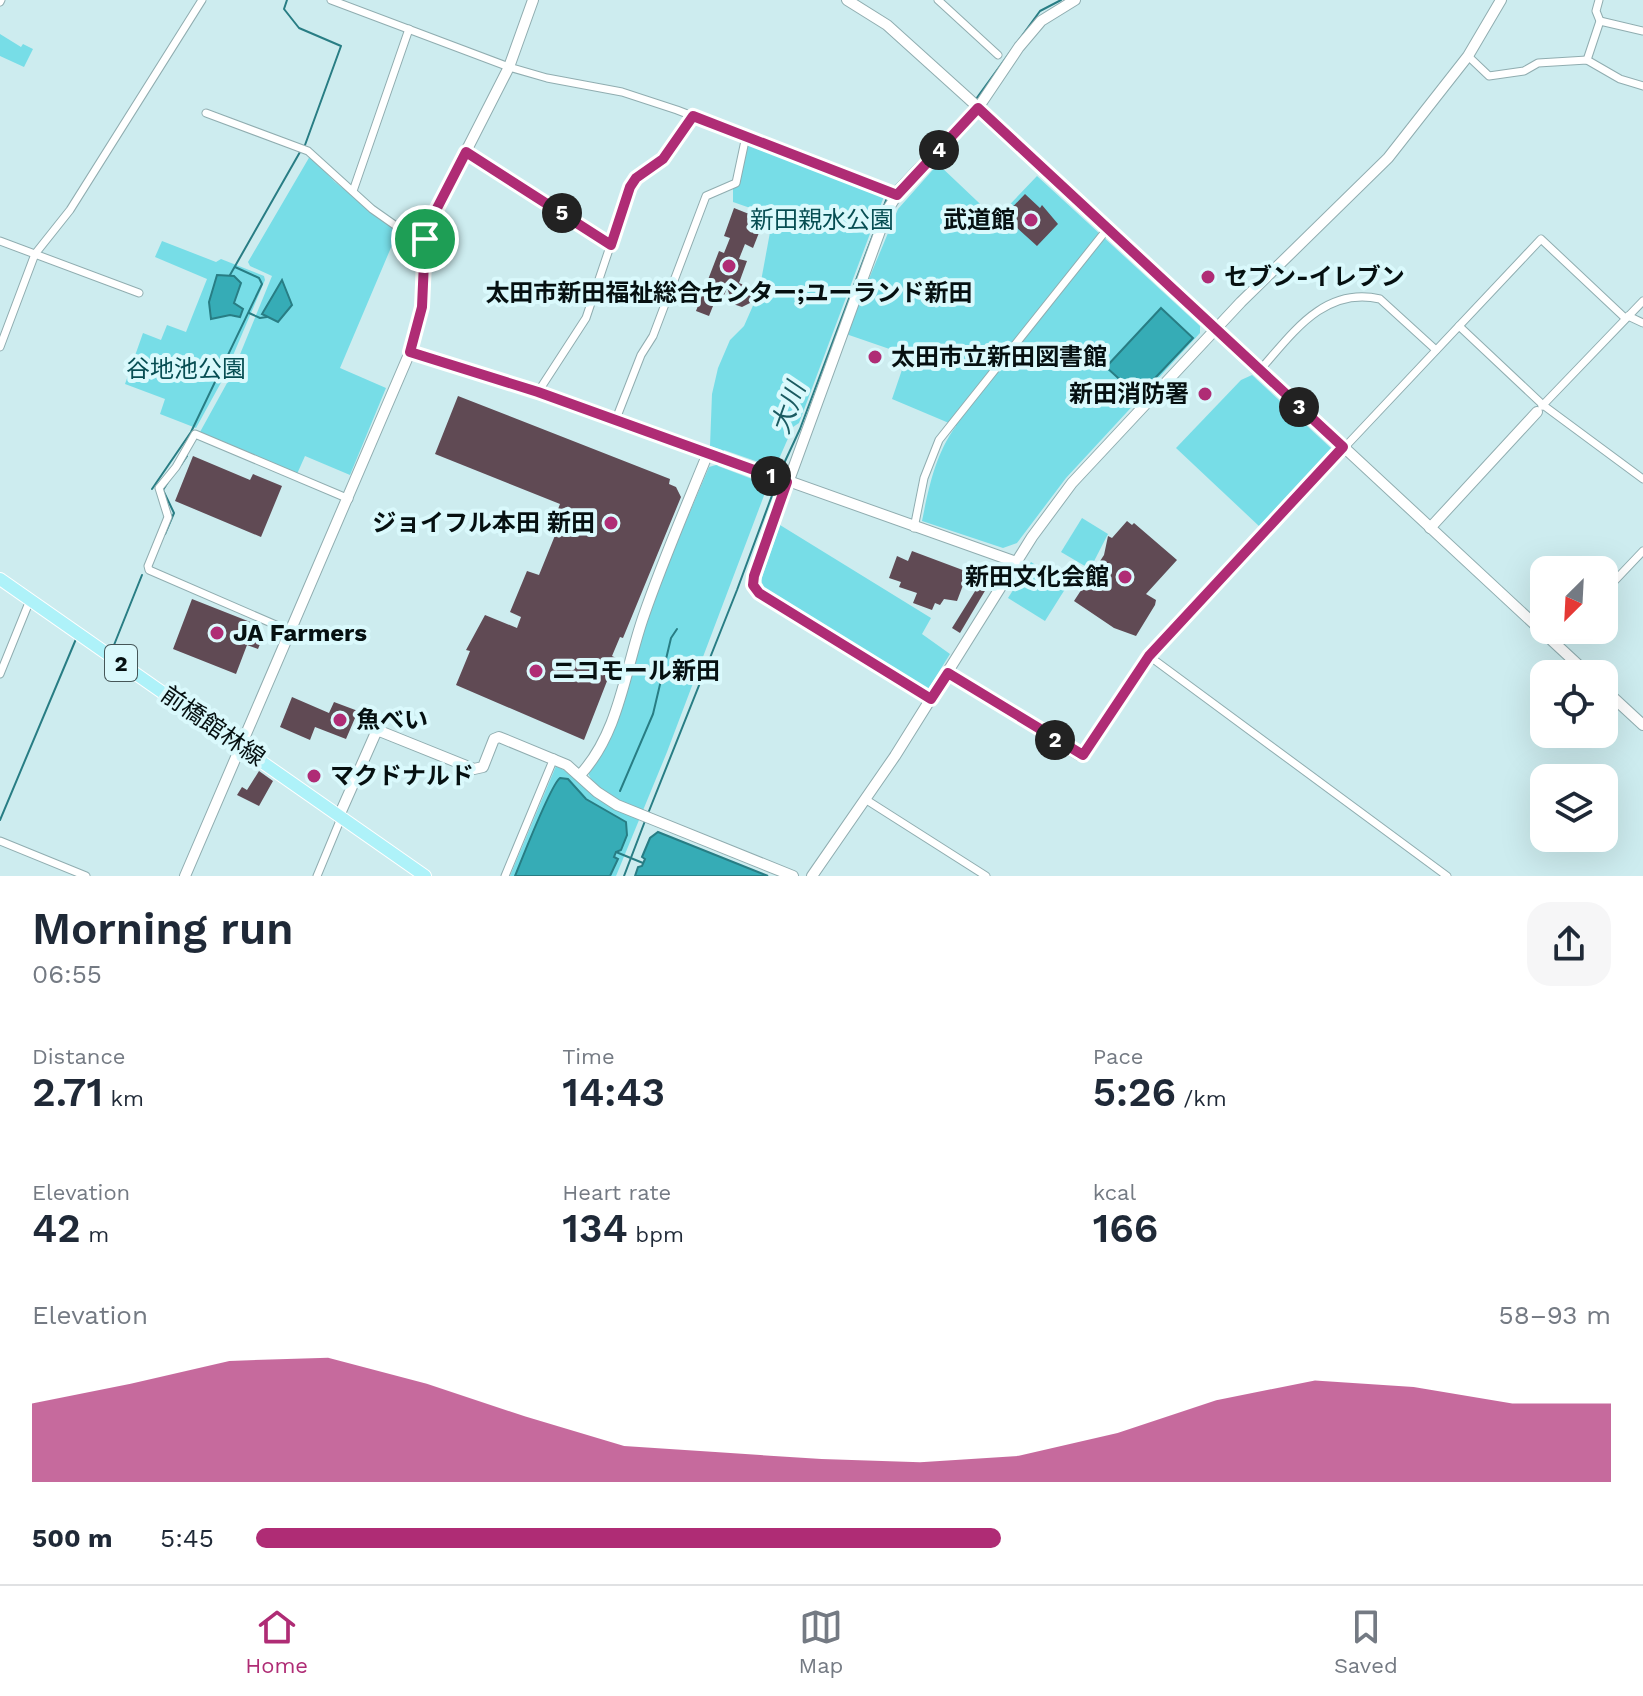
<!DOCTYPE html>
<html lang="en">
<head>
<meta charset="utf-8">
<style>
	body { margin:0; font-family:"Work Sans","Noto Sans JP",sans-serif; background:#f6f6f7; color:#1f2937; height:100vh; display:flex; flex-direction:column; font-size:30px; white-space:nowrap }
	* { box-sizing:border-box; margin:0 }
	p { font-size:26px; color:#747a83 }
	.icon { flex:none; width:44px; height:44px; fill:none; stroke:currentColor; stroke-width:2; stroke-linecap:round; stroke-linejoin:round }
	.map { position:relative; height:876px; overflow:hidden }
	.side { display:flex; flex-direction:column; background:#fff; flex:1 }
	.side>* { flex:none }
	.needle { width:52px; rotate:204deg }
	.fabs { position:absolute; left:1530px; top:556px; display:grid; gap:16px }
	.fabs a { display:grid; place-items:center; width:88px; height:88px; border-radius:16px; background:#fff; box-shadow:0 8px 32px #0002; font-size:40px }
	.pin { position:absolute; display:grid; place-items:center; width:68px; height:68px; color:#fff; margin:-34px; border:4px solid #fff; border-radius:50%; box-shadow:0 2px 8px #0007 }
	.km { position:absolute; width:40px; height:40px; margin:-20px; border-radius:50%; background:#222; color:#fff; font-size:22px; line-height:40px; text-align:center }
	.round { display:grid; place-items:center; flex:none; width:84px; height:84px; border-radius:24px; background:#f6f6f7 }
	.headline { display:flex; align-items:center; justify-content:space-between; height:136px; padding:0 32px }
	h1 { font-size:44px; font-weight:600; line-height:60px }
	.stats { display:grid; grid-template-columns:repeat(3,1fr); gap:12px; height:136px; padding:8px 32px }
	.stats div { display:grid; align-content:center }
	.stats b { font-size:40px; font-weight:600 }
	.stats small { font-size:22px; font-weight:400 }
	.stats p { font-size:22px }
	.chart { height:224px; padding:16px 32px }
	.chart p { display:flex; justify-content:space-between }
	.chart svg { width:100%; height:144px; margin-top:8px; fill:#af2c75; opacity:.7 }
	ul { padding:0 32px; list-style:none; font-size:26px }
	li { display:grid; grid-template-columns:128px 96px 1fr; align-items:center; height:60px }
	li i { height:20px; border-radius:10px; background:#af2c75 }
	.dock { display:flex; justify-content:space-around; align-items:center; height:112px; border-top:2px solid #e0e1e3; background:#fff; font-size:22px; color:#747a83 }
	.dock a { display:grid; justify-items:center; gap:4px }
	.dock .on { color:#af2c75 }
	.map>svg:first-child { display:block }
	.green { fill:#77dde7 }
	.water { fill:#36acb6; stroke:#287d84; stroke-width:2 }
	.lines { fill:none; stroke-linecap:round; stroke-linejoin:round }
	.stream { stroke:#287d84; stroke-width:2 }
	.building { fill:#604a54 }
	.street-casing { stroke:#90adb0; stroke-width:9 }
	.secondary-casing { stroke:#90adb0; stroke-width:12 }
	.primary-casing { stroke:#fff; stroke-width:14 }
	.street { stroke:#fff; stroke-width:7 }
	.secondary { stroke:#fff; stroke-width:10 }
	.primary { stroke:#aef2f9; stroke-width:12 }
	.route-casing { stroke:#fff; stroke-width:16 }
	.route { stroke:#af2c75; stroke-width:10 }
	.poi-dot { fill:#af2c75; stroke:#daf9fc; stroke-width:3 }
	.labels { text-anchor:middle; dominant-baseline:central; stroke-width:8; stroke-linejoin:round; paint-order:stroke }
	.shield { fill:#daf9fc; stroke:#465658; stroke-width:2 }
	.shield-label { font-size:22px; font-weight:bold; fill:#061011 }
	.park-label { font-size:24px; fill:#074e53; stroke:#daf9fc }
	.poi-label { font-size:24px; font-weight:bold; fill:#061011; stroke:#daf9fc; text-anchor:start }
	.street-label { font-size:24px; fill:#061011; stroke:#daf9fc }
	.water-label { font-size:26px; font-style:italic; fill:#1b5b61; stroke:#daf9fc }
</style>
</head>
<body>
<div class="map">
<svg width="1643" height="876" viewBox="0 0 1643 876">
	<rect width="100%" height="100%" fill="#cdecef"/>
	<g class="green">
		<path d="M0,34l21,13 2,-3 10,5 -9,18 -24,-11z"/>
		<path d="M752,142l134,49 -87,232 -6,4 -18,41 -51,-18 -6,16 50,19 -101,267 -51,124h-106l46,-110 17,9 34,30 29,13c-15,-13 -43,-27 -48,-46l50,-122 20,-63 51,-120 7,-2 6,-15 -12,-4 2,-52 6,-26 12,-28 14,-14 15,-34 14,-76 -40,-14v-15l14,-43z"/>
		<path d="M310,156l25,26 63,49 -58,137 46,20 -36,87 -45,-19 -8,18 -97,-42 32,-58 40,-98 -22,-10 -2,-4z"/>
		<path d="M938,164l58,55 41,-43 163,150v7l-134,145 -49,65 -14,5 -81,-27c7,-34 13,-66 34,-95l-64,-27 15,-44 -61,-21 52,-125z"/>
		<path d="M162,241l54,21 5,-3 43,17 1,4 -42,99 -27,49 -36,-14 5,-15 -40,-15 18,-51 18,7 6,-15 19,7 21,-53 -52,-22z"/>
		<path d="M1252,375l80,74 -72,78 -84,-79 65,-68z"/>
		<path d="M1082,518l26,16 -18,35 -29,-17z"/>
		<path d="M780,525l151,93 -9,16 28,20 -23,37 -162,-100 -4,-11z"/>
		<path d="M1031,562l36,24 -22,35 -37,-23z"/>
	</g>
	<g class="water">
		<path d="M217,275l17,1 7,7 -7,20 9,6 -3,8 -10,-2 -19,4 -2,-17z"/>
		<path d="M282,280l10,25 -14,17 -16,-8z"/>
		<path d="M1161,308l32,30 -55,58 -32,-29z"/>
		<path d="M560,778l8,1 18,20 40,23 1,13 -6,15 -5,2 -2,5 4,2 -8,17h-95c7,-17 36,-92 45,-98z"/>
		<path d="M658,832l110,44h-133l3,-9 4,-1 3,-7 -3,-2 8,-19z"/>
	</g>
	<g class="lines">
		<g class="stream">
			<path d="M287,0l-3,9 15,19 42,18 -36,99"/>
			<path d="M976,99l64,-88 21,-11"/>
			<path d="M892,190l78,-83"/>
			<path d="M230,275l70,-123"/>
			<path d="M249,313l11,5 7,-1"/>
			<path d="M181,465l6,-9"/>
			<path d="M780,472l20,-43 88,-234"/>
			<path d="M152,489l39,-57 71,-148 -3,-6 -24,-11"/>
			<path d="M165,534l9,-21 -11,-23 7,-11"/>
			<path d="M112,650l30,-75"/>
			<path d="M620,791l33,-77 18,-76 6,-9"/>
			<path d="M649,811l88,-221 40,-108"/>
			<path d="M0,820l76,-181"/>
			<path d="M616,852l27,11"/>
			<path d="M624,876l21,-55"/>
		</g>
	</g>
	<g class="building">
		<path d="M1025,194l15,14 2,-3 16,19 -21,22 -33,-30z"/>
		<path d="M734,208l30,12 -11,28 -8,-4 -6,15 8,2 -8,22 10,4 4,8 -3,8 -8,4 -9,-3 -6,-16 -4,10 -6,-2 -8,20 -13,-5 23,-60 5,2 6,-15 -6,-2z"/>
		<path d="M458,396l212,83 -1,5 7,3 5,10 -58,141 -3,-1 -8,19 4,2 -32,82 -128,-55 14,-34 -4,-1 19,-35 32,13 4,-11 -11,-5 17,-41 12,4 17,-42 -6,-3 10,-26 -125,-50z"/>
		<path d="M193,456l57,24 3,-6 29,12 -21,51 -86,-36z"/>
		<path d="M1127,521l5,4 2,-2 43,37 -31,34 10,6 -1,5 -19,31 -22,-8 -40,-27 30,-46 4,-19 4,2z"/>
		<path d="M912,551l56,21 -11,29 -13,-2 -4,6 -5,-2 -3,7 -19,-7 4,-10 -18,-6 2,-5 -12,-4 8,-22 11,5z"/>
		<path d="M982,580l7,4 -29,49 -8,-5z"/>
		<path d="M192,599l66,26 -7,15 9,4 -2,5 -11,-4 -11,29 -63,-25z"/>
		<path d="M292,697l37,16 5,-11 24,9 -12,28 -31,-12 -5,13 -30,-13z"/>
		<path d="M259,771l14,10 -14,25 -22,-11 5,-8 5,3z"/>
	</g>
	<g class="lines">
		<defs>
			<g id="street">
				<path d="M331,0l178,67 38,11 75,14 55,18 220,85"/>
				<path d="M938,0l60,55"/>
				<path d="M0,2l1,-2"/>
				<path d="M1600,21l43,10"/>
				<path d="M1468,56l21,20 35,-5 14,-8 49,-3 33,19 23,7"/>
				<path d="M1587,60l13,-39 -4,-10 3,-11"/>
				<path d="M206,113l102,38 64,58 27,19 26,11"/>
				<path d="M466,152l145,93"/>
				<path d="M353,191l56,-162"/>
				<path d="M0,241l139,52"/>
				<path d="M1628,316l15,7"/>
				<path d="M1459,326l84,79 100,74"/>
				<path d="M0,347l35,-93 35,-44 132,-210"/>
				<path d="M1260,370c32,-36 64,-84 120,-71l56,51"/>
				<path d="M538,392l48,-74 44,-131 6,-9 27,-19 30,-43"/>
				<path d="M1542,406l101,-105"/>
				<path d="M616,419l25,-64 12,-19 53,-140 30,-13 10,-47"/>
				<path d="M1344,448l197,-209 84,79"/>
				<path d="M914,528l10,-50 15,-38 169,-212"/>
				<path d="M1604,592l39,-41"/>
				<path d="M292,632l-143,-62 -1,-4 20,-49 -9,-29 17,-21 19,-33 154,65"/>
				<path d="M1556,644l13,-14"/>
				<path d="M1149,656l298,220"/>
				<path d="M0,674l30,-74"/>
				<path d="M865,799l121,77"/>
				<path d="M0,841l86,35"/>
				<path d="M317,876l22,-53v-7"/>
				<path d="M505,876l49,-118"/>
			</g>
			<g id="secondary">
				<path d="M847,0l40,25 82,74 619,575"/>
				<path d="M410,352l128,40 478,170"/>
				<path d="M1430,528l107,-116"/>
				<path d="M948,673l131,82h6l64,-99 194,-209"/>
				<path d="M1604,689l39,36"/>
				<path d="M931,699l-172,-106 -6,-8 1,-9 134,-367 9,-14 81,-87 41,-61 22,-26 34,-21"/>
				<path d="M580,775c40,-43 45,-107 64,-160 19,-55 42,-108 64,-162"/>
				<path d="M339,816l38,-86 97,39 9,-2 11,-28 5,-2 68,28 30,27 20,13 176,71"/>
				<path d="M185,876l225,-524 12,-45 3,-68 9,-25 75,-147 24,-67"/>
				<path d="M812,876l83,-120 137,-219 40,-54 169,-181 147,-144 80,-102 33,-56"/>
			</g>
			<path id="primary" d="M0,579l425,297"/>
		</defs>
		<use href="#street" class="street-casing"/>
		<use href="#secondary" class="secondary-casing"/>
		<use href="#primary" class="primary-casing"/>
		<use href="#street" class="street"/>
		<use href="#secondary" class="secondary"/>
		<use href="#primary" class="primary"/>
	</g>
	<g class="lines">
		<defs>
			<path id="route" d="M978,108l365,339 -194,209 -66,99 -135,-82 -17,26 -172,-106 -6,-8 1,-9 33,-94 -249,-90 -128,-40 12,-45 3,-68 9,-25 32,-62 145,93 19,-58 6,-9 27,-19 30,-43 204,79z"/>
		</defs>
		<use href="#route" class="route-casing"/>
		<use href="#route" class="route"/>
	</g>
	<g class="poi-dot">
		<circle cx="1031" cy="220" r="8"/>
		<circle cx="729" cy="266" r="8"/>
		<circle cx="1208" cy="277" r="8"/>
		<circle cx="875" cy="357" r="8"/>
		<circle cx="1205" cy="394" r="8"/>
		<circle cx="611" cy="523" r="8"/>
		<circle cx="1125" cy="577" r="8"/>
		<circle cx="217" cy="633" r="8"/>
		<circle cx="536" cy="671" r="8"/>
		<circle cx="340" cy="720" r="8"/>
		<circle cx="314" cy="776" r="8"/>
	</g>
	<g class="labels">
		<rect class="shield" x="105" y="645" width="32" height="36" rx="6"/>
		<g class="shield-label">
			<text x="121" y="663">2</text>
		</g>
		<g class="park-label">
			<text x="822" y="220">新田親水公園</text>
			<text x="186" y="369">谷地池公園</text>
		</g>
		<g class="poi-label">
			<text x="1015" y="220" text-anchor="end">武道館</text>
			<text x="1224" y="277">セブン-イレブン</text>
			<text x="729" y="293" text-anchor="middle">太田市新田福祉総合センター;ユーランド新田</text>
			<text x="891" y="357">太田市立新田図書館</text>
			<text x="1189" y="394" text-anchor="end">新田消防署</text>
			<text x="595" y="523" text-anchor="end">ジョイフル本田 新田</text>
			<text x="1109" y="577" text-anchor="end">新田文化会館</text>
			<text x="233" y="633">JA Farmers</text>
			<text x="552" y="671">ニコモール新田</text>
			<text x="356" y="720">魚べい</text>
			<text x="330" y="776">マクドナルド</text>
		</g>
		<g class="street-label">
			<text transform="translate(213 726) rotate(35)">前橋館林線</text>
		</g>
		<g class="water-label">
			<text transform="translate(788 408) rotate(-70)">大川</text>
		</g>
	</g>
</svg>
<div class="fabs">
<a><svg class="needle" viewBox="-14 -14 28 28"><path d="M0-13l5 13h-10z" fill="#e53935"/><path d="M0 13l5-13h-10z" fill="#747a83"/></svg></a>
<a><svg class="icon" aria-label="locate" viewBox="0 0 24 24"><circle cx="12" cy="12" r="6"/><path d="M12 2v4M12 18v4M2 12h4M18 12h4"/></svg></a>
<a><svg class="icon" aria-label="layers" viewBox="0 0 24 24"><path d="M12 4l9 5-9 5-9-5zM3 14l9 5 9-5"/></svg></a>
</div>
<div class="pin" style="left:425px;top:239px;background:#1e9e55"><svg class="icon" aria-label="arrive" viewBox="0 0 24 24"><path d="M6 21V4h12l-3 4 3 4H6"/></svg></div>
<b class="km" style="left:771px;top:476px">1</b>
<b class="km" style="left:1055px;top:740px">2</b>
<b class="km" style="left:1299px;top:407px">3</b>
<b class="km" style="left:939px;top:150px">4</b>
<b class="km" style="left:562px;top:213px">5</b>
</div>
<section class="side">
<div class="headline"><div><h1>Morning run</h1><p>06:55</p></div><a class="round"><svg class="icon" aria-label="share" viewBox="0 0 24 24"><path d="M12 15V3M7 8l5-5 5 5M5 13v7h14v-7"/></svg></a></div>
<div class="stats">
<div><p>Distance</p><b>2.71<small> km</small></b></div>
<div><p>Time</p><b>14:43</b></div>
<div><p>Pace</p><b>5:26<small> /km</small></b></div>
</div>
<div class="stats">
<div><p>Elevation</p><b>42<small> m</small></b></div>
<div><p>Heart rate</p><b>134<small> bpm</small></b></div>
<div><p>kcal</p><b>166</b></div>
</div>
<div class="chart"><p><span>Elevation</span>58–93 m</p>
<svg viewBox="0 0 160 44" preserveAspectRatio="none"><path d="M0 44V20L10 14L20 7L30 6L40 14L50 24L60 33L70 35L80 37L90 38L100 36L110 29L120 19L130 13L140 15L150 20L160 20V44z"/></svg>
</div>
<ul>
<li><b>500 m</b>5:45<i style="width:55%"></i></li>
</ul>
</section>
<nav class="dock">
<a class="on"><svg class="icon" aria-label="home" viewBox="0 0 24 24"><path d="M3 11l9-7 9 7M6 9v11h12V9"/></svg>Home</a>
<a><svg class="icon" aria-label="map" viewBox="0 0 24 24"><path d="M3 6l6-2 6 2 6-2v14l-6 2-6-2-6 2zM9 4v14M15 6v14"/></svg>Map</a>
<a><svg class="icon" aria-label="saved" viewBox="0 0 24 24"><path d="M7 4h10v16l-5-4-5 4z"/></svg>Saved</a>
</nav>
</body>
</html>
